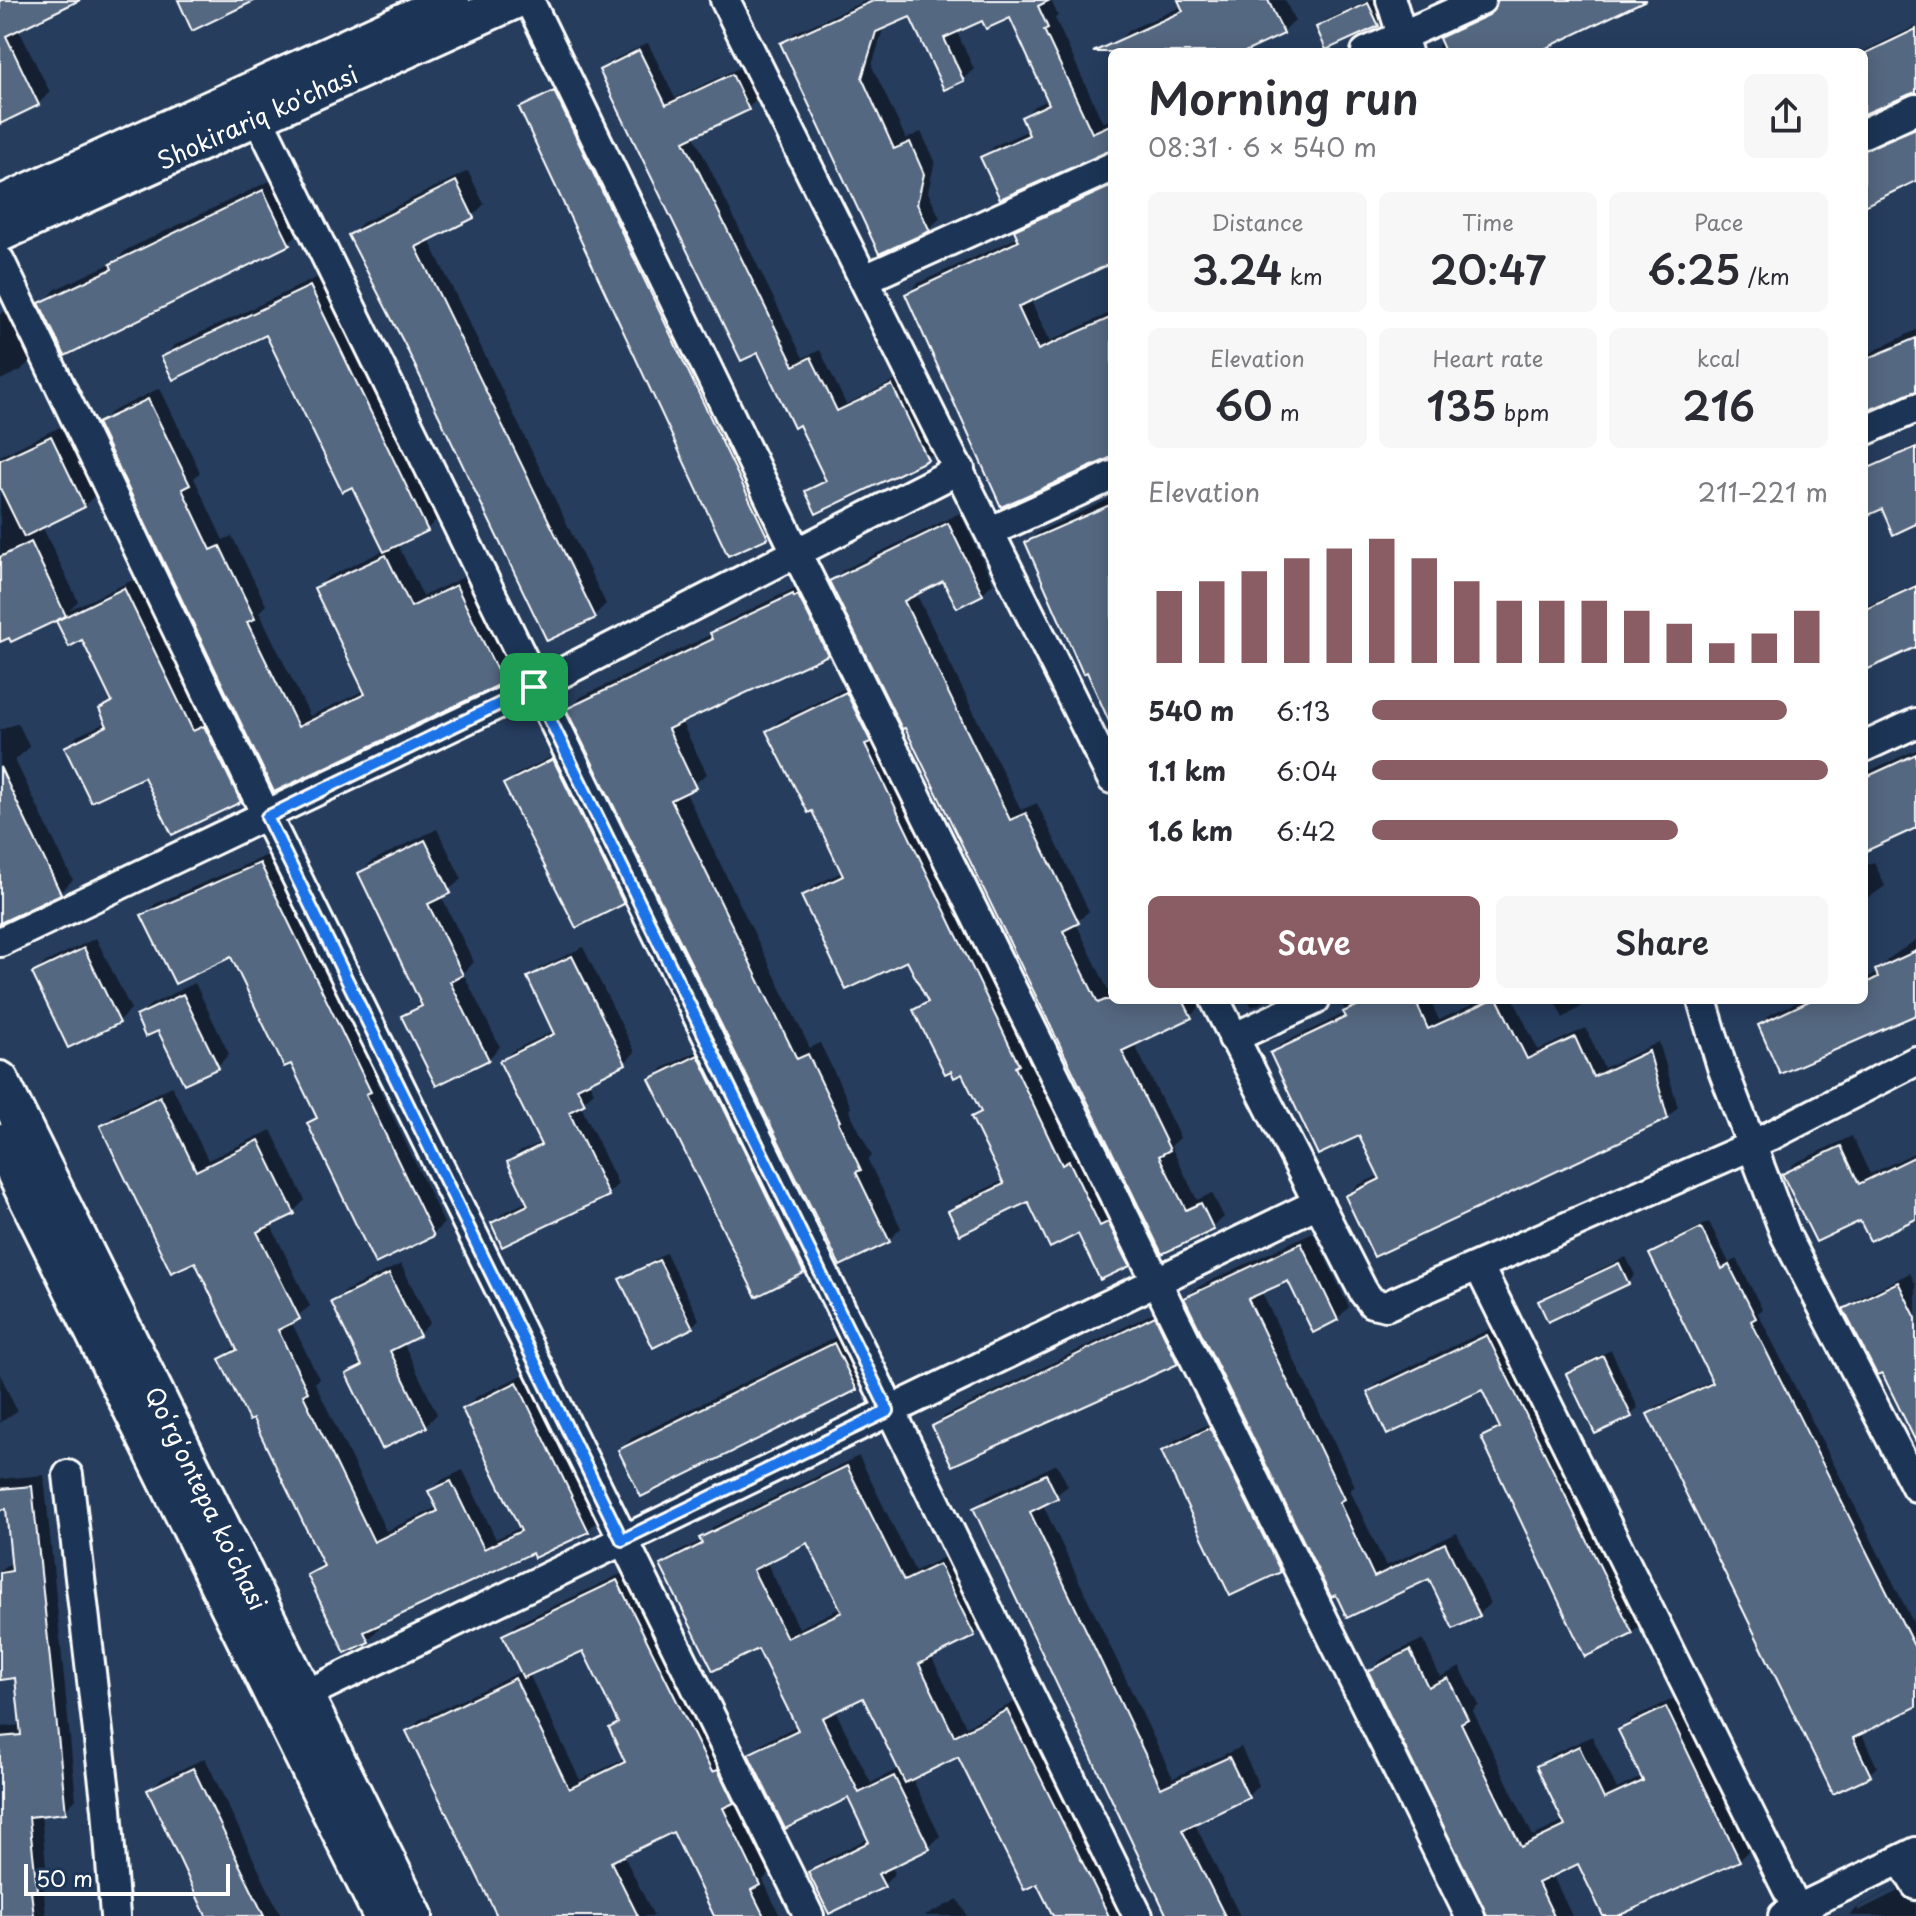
<!DOCTYPE html>
<html lang="en">
<head>
<meta charset="utf-8">
<style>
	body { margin:0; font-family:"Playpen Sans",sans-serif; background:#f7f7f7; color:#2b2b33; height:100vh; display:flex; flex-direction:column; font-size:30px; white-space:nowrap }
	* { box-sizing:border-box; margin:0 }
	p { font-size:26px; color:#7c7c81 }
	.icon { flex:none; width:44px; height:44px; fill:none; stroke:currentColor; stroke-width:2; stroke-linecap:round; stroke-linejoin:round }
	.map { position:relative; flex:1; overflow:hidden }
	.panel { position:absolute; left:1108px; top:48px; width:760px; height:956px; display:flex; flex-direction:column; background:#fff; border-radius:12px; box-shadow:0 4px 20px #0003 }
	.panel>* { flex:none }
	.scale { position:absolute; left:24px; bottom:20px; width:206px; box-sizing:border-box; padding-left:8px; border:4px solid #fff; border-top:0; font-size:22px; line-height:28px; white-space:nowrap; color:#fff; -webkit-text-stroke:6px #1d3557; paint-order:stroke }
	.pin { position:absolute; display:grid; place-items:center; width:68px; height:68px; color:#fff; margin:-34px; border-radius:16px; box-shadow:0 4px 12px #0006 }
	.round { display:grid; place-items:center; flex:none; width:84px; height:84px; border-radius:12px; background:#f7f7f7 }
	.head { display:flex; align-items:center; justify-content:space-between; height:136px; padding:0 40px }
	h1 { font-size:44px; font-weight:600; line-height:60px }
	.metrics { display:grid; grid-template-columns:repeat(3,1fr); gap:12px; height:136px; padding:8px 40px }
	.metrics div { display:grid; align-content:center; border-radius:12px; background:#f7f7f7; text-align:center }
	.metrics b { font-size:40px; font-weight:600 }
	.metrics small { font-size:22px; font-weight:400 }
	.metrics p { font-size:22px }
	.chart { height:224px; padding:16px 40px }
	.chart p { display:flex; justify-content:space-between }
	.chart svg { width:100%; height:144px; margin-top:8px; stroke:#8a5d65; stroke-width:6 }
	.primary-button { display:flex; gap:16px; margin-top:auto; padding:16px 40px }
	.primary-button a { flex:1; height:92px; border-radius:12px; background:#8a5d65; color:#fff; font-size:32px; font-weight:600; line-height:92px; text-align:center }
	.primary-button a+a { background:#f7f7f7; color:#2b2b33 }
	ul { padding:0 40px; list-style:none; font-size:26px }
	li { display:grid; grid-template-columns:128px 96px 1fr; align-items:center; height:60px }
	li i { height:20px; border-radius:10px; background:#8a5d65 }
	.map>svg:first-child { display:block }
	.shadow { fill:#0007; fill-rule:evenodd }
	.building { fill:#556781; stroke:#fff; stroke-width:2; fill-rule:evenodd }
	.lines { fill:none; stroke-linecap:round; stroke-linejoin:round }
	.minor-casing { stroke:#fff; stroke-width:34 }
	.major-casing { stroke:#fff; stroke-width:42 }
	.minor { stroke:#1d3557; stroke-width:28 }
	.major { stroke:#1d3557; stroke-width:36 }
	.route-casing { stroke:#fff; stroke-width:16 }
	.route { stroke:#1a73e8; stroke-width:10 }
	.labels { text-anchor:middle; dominant-baseline:central; stroke-width:8; stroke-linejoin:round; paint-order:stroke }
	.street-label { font-size:24px; fill:#fff; stroke:#1d3557 }
</style>
</head>
<body>
<div class="map">
<svg width="1916" height="1916" viewBox="0 0 1916 1916">
	<rect width="100%" height="100%" fill="#263d5e"/>
	<filter id="ink" filterUnits="userSpaceOnUse"><feTurbulence type="fractalNoise" baseFrequency=".0125" numOctaves="2"/><feDisplacementMap in="SourceGraphic" scale="16" xChannelSelector="R" yChannelSelector="G"/><feConvolveMatrix kernelMatrix="1 2 1 2 8 2 1 2 1" color-interpolation-filters="sRGB"/></filter>
	<g filter="url(#ink)">
		<g class="shadow">
			<path d="M0,0h76l-58,28 32,64 -12,12 -38,18z"/>
			<path d="M867,0h184l7,16 -3,2 48,105 9,-4v31l-129,8 11,-12 35,-16 -6,-12 11,-12 15,-6 -38,-85 -28,3 -27,12 18,39 -12,11 -51,-66 -27,12 -12,40 34,73 15,-7 14,29 -7,31 12,26 -11,11 -146,-185 11,-11z"/>
			<path d="M1187,0h98l10,21 -12,11 -43,20h-118l-5,-10 12,-12 54,-24z"/>
			<path d="M1370,0h7l8,17 -7,8 -60,3 8,-8z"/>
			<path d="M1498,0h150l-114,52h-93l-3,-6 12,-17 47,-23z"/>
			<path d="M1916,26v66l-52,22 -2,-62z"/>
			<path d="M648,43l27,55 66,-31 15,32 -8,9 -55,26 110,224 17,-8 26,54 55,-26 35,72 -9,9 -120,33 19,-14 -26,-55 -198,-353 9,-9z"/>
			<path d="M562,85l212,444 -7,7 -245,-428z"/>
			<path d="M1916,123v55l-52,24v-64z"/>
			<path d="M468,171l16,33 -11,12 -45,22 178,366 -12,12 -46,22 -198,-403 12,-12z"/>
			<path d="M278,177l25,52 -14,14 -247,61 14,-15 60,-28 10,-11z"/>
			<path d="M1112,181v80l-82,38 20,42 62,-29v142l-205,-160 11,-11 101,-46 -3,-6 11,-12z"/>
			<path d="M322,275l117,242 -12,12 -30,14 26,53 45,-21 46,95 -12,11 -227,109 -176,-366 12,-12 49,-24 40,84 -6,6 29,62 9,-4 34,69 -7,7 51,104 55,-26 -49,-101 12,-12 57,-27 -32,-66 -86,-152 -103,25 11,-12z"/>
			<path d="M8,310l24,49 -12,12 -20,9v-66z"/>
			<path d="M1916,330v60l-52,20v-54z"/>
			<path d="M64,425l33,68 -13,13 -42,20 36,75 -9,9 66,-31 69,143 12,-6 35,74 -11,11 -174,-54 11,-11 30,-14 -6,-13 11,-11 -29,-60 -25,-16 8,-8 -66,28v-186z"/>
			<path d="M1916,445v77l-33,-16 -19,9v-47z"/>
			<path d="M1112,498v225l-85,-180 11,-11z"/>
			<path d="M960,513l33,70 -11,11 -38,-16 -28,15 105,217 16,-7 52,108 -13,12 32,67 4,-2v12h87l3,5 -12,11 -56,27 46,95 -9,8 26,54 15,-7 12,24 -12,11 -49,24 -331,-671 11,-11z"/>
			<path d="M805,583l34,58 -12,12 -146,68 26,53 -22,17 125,257 10,-5 31,64 -2,3 23,46 -4,4 33,68 -12,12 -320,-530 12,-13 131,-63 13,-12z"/>
			<path d="M1916,584v61l-52,23v-61z"/>
			<path d="M858,682l215,473 7,-4 60,102 -11,11 -100,-64 -78,11 11,-11 42,-20 -31,-63 8,-8 -18,-38 -47,-61 12,-12 -20,-39 -105,-62 12,-12 29,-14 -31,-63 -45,-76 12,-12z"/>
			<path d="M18,723l12,24 -15,13 58,120 -13,12 -60,15v-177z"/>
			<path d="M1916,750v79l-52,21v-77z"/>
			<path d="M563,751l70,142 -10,10 -118,-118 10,-10z"/>
			<path d="M437,829l25,50 -21,17 33,66 -11,11 37,74 -12,12 -84,-43 19,-15 -63,-128 12,-12z"/>
			<path d="M272,853l109,226 -4,4 67,140 -11,11 -124,-111 9,-8 -86,-160 -88,-39 11,-12z"/>
			<path d="M1874,862l11,24 -21,15v-35z"/>
			<path d="M96,938l35,71 -12,12 -85,-47 12,-12z"/>
			<path d="M1916,940v71l-156,14 11,-11 31,-14h62v-21l14,-6 10,-14z"/>
			<path d="M583,947l52,105 -10,11 -37,17 6,12 -14,12 38,80 -10,10 -115,29 10,-10 25,-12 -19,-38 10,-11 23,-10 -40,-81 10,-10 43,-21 -26,-52 11,-10z"/>
			<path d="M195,983l34,71 -11,12 -80,-49 12,-12z"/>
			<path d="M1248,1000h20l-16,7z"/>
			<path d="M1340,1000h90l9,20 43,-20h32l24,50 48,-22 18,40 55,-26 19,65 -11,11 -319,78 10,-11 22,-10 -20,-42 -88,-80 11,-10 63,-30z"/>
			<path d="M1554,1000h38l-29,18z"/>
			<path d="M710,1045l105,215 -12,11 -46,23 -105,-214 11,-12z"/>
			<path d="M172,1086l36,74 63,-30 34,70 -12,12 -23,11 40,83 -19,15 28,58 -4,4 71,148 52,-24 -8,-15 12,-12 21,-10 33,69 25,-12 -57,-118 12,-12 53,-25 71,146 -12,12 -55,20 -156,74 2,4 -11,12 -59,-65 15,-13 -70,-145 -33,-58 16,-14 -41,-86 -94,-133 12,-12z"/>
			<path d="M1852,1136l18,38 46,-22v65l-55,1 -76,-44 10,-11z"/>
			<path d="M1709,1222l20,41 8,-4 25,50 -4,4 158,315v77l-55,27 16,35 -8,7 -219,-360 7,-8 57,-26 -62,-125 7,-8z"/>
			<path d="M1313,1232l36,75 -12,12 -48,-41 -28,13 94,195 -5,4 36,76 71,-33 33,70 -11,11 -49,-38 -82,39 -162,-317 12,-11z"/>
			<path d="M666,1253l33,66 -7,8 -70,-48z"/>
			<path d="M1626,1257l9,18 -7,8 -88,19 8,-8z"/>
			<path d="M401,1264l29,59 -12,12 -15,7 34,72 -11,12 -78,-52 14,-12 -29,-59 12,-12z"/>
			<path d="M1910,1273l6,12v152l-33,-67 -38,-60 12,-11z"/>
			<path d="M1165,1307l22,44 -10,11 -242,64 10,-10z"/>
			<path d="M1498,1325l145,297 -11,11 -148,-196 16,-13 -18,-37 -113,5 11,-11z"/>
			<path d="M846,1332l22,44 -12,12 -236,62 12,-12z"/>
			<path d="M1611,1350l27,58 -7,7 -62,-41 7,-7z"/>
			<path d="M0,1374l17,37 -17,12z"/>
			<path d="M1222,1418l70,141 -12,12 -117,-120 12,-11z"/>
			<path d="M859,1456l56,115 36,-17 34,69 -11,12 -43,21 35,70 53,-26 107,216h-70l-18,-35 -79,-126 -47,23 28,58 -11,11 -38,19 4,7 -11,12 -74,-13 12,-11 47,-23 -21,-42 -97,-41 11,-12 37,-18 -40,-79 -97,-81 12,-11 28,-14 11,-13zM808,1540l34,67 -43,21 -33,-67zM864,1695l36,73 -29,15 -36,-73z"/>
			<path d="M1057,1464l11,22 -25,19 130,273 68,-31 18,38 -11,11 -54,26 46,94h-71l-193,-408 11,-11z"/>
			<path d="M44,1475l32,324 -11,12 -24,2 6,63 -4,5 3,35h-46v-189l22,-2 -5,-49 -17,1v-106l13,-10 -5,-54 -8,1v-29z"/>
			<path d="M629,1570l115,220 -9,9 35,74 -7,7 17,36h-63l-43,-87 -51,25 31,62h-155l-91,-185 11,-11 103,-49 -17,-36 11,-11zM584,1648l35,72 -8,8 15,30 -46,22 -51,-106z"/>
			<path d="M1423,1639l17,38 20,-10 19,38 -6,6 60,125 32,-15 -26,-54 12,-12 41,-19 25,53 26,-13 -22,-46 12,-12 46,-22 72,152 -12,12 -125,56h-9l-26,-55 -27,13 20,42h-83l-119,-245 12,-12z"/>
			<path d="M205,1758l76,158h-72l-60,-125 12,-12z"/>
			<path d="M1899,1885l17,20v11h-67l10,-10zM1896,1887l2,4 -40,20v-4z"/>
			<path d="M958,1899l9,17h-42z"/>
		</g>
		<g class="building">
			<path d="M0,0h80l-74,36 33,69 -39,19z"/>
			<path d="M178,0h78l-64,31z"/>
			<path d="M875,0h175l-12,6 10,22 -4,2 48,103 20,-9v26l-112,49 -20,-42 49,-22 -8,-18 28,-13 -39,-86 -24,11 -4,-8 -38,17 20,43 -20,9 -34,-73 -34,15 -14,46 32,71 16,-7 14,32 -7,30 13,27 -51,23 -99,-211z"/>
			<path d="M1178,0h90l16,34 -39,18h-152l90,-41z"/>
			<path d="M1498,0h148l-108,52h-93l-6,-14 50,-23z"/>
			<path d="M1368,3l11,23 -53,24 -10,-23z"/>
			<path d="M1916,29v63l-52,22v-60z"/>
			<path d="M639,50l27,55 66,-31 17,36 -65,31 110,225 17,-9 26,54 55,-26 36,75 -112,54 -11,-23 21,-10 -27,-56 -5,3 -36,-75 -17,8 -142,-291z"/>
			<path d="M554,91l214,447 -40,18 -209,-448z"/>
			<path d="M1916,128v53l-52,25v-56z"/>
			<path d="M456,181l18,37 -58,29 180,371 -49,23 -143,-298 -56,-108z"/>
			<path d="M1112,186v77l-94,44 20,43 74,-33v140l-111,50 -96,-213 114,-53 -5,-11z"/>
			<path d="M263,190l27,55 -225,111 -26,-53 73,-34 -2,-5z"/>
			<path d="M310,286l118,245 -44,21 -32,-65 -10,5 -76,-157 -93,45 -12,-23z"/>
			<path d="M1916,338v53l-52,21v-52z"/>
			<path d="M148,399l42,86 -8,4 29,61 9,-4 35,73 -8,3 51,105 67,-33 -51,-106 72,-33 25,52 45,-22 47,98 -229,109 -177,-369z"/>
			<path d="M51,436l34,71 -61,30 -24,-49v-28z"/>
			<path d="M1916,447v77l-23,11 -11,-26 -18,8v-47z"/>
			<path d="M1112,504v224l-25,-56 -4,2 -58,-132z"/>
			<path d="M948,523l35,72 -26,13 -14,-27 -39,20 106,219 16,-7 53,110 -16,8 35,72 7,-3h78l9,18 -70,33 48,99 -11,6 27,54 15,-7 13,27 -52,24 -257,-526 -3,1 -73,-148z"/>
			<path d="M31,542l35,74 -55,26 -2,-4 -9,4v-85z"/>
			<path d="M1916,586v61l-52,24v-61z"/>
			<path d="M124,588l69,143 11,-5 37,76 -69,33 -28,-58 -53,25 -27,-55 43,-21 -8,-17 13,-7 -30,-62 -13,7 -13,-26z"/>
			<path d="M793,594l1,3 4,-2 30,60 -160,74 28,59 -25,12 126,259 11,-5 32,67 -2,1 23,48 -5,2 34,70 -50,24 -274,-557 147,-70 -3,-6z"/>
			<path d="M846,692l25,50 -6,2 154,321 -4,2 47,98 7,-4 31,65 8,-4 22,44 -30,14 -22,-46 -28,14 -22,-46 -68,33 -12,-24 56,-27 -33,-67 10,-5 -19,-38 -8,4 -3,-7 -6,3 -32,-64 15,-8 -21,-41 -61,29 -45,-94 42,-20 -31,-65 -4,2 -42,-82z"/>
			<path d="M1916,754v74l-52,24v-74z"/>
			<path d="M553,759l71,145 -48,24 -73,-144z"/>
			<path d="M0,767l61,127 -61,29z"/>
			<path d="M425,840l26,53 -23,11 35,71 -13,7 39,78 -53,26 -35,-70 21,-10 -64,-133z"/>
			<path d="M260,863l111,229 -5,2 68,142 -59,28 -68,-141 10,-5 -26,-54 -7,3 -53,-110 -56,27 -34,-69z"/>
			<path d="M84,948l36,75 -52,25 -36,-75z"/>
			<path d="M1916,951v64l-136,59 -22,-49 53,-25h53v-16l14,-7 -3,-7z"/>
			<path d="M572,956l54,108 -49,24 8,16 -16,8 40,84 -107,51 -11,-24 37,-18 -21,-43 34,-17 -42,-84 55,-27 -27,-57z"/>
			<path d="M183,994l36,74 -35,16 -26,-53 -13,6 -9,-21z"/>
			<path d="M1370,1000h45l13,29 63,-29h7l29,59 48,-22 18,40 56,-26 19,68 -294,138 -29,-61 35,-17 -21,-43 -41,19 -48,-102 76,-36 -3,-5z"/>
			<path d="M698,1055l106,218 -48,24 -107,-218z"/>
			<path d="M160,1096l36,75 63,-31 36,74 -38,18 43,87 -22,11 30,62 -5,3 71,147 64,-31 -10,-20 23,-10 33,68 37,-18 -59,-122 55,-27 72,150 -55,26 -2,-5 -168,79 5,10 -24,11 -38,-78 17,-9 -71,-147 -4,2 -30,-62 18,-9 -42,-88 -24,11 -71,-147z"/>
			<path d="M1841,1146l18,38 57,-28v63l-46,22 -10,-20 -44,21 -34,-68z"/>
			<path d="M1701,1228l21,41 7,-4 27,53 -5,3 165,329v57l-63,31 18,38 -38,18 -186,-380 66,-31 -64,-129z"/>
			<path d="M1301,1243l37,77 -25,13 -25,-52 -40,18 96,200 -5,3 35,75 71,-34 35,73 -27,13 -24,-50 -82,39 -11,-23 -5,2 -147,-299z"/>
			<path d="M659,1260l34,68 -40,20 -34,-69z"/>
			<path d="M1619,1263l10,21 -81,38 -10,-21z"/>
			<path d="M389,1274l31,62 -30,15 37,76 -45,22 -36,-75 16,-8 -31,-64z"/>
			<path d="M1898,1282l18,36v124l-34,-69 -5,2 -34,-66z"/>
			<path d="M1155,1316l23,48 -226,102 -20,-40z"/>
			<path d="M1487,1335l146,299 -48,23 -104,-220 19,-9 -18,-38 -95,45 -20,-43z"/>
			<path d="M834,1343l23,47 -216,107 -23,-47z"/>
			<path d="M1603,1356l29,61 -37,17 -29,-60z"/>
			<path d="M1210,1428l71,144 -51,24 -69,-145z"/>
			<path d="M847,1466l57,115 35,-17 36,72 -56,28 35,72 53,-26 102,206h-56l-16,-32 -13,6 -66,-133 -53,26 -42,-85 -41,20 37,75 35,-17 36,73 -52,25 7,13 -56,27 -21,-42 61,-30 -21,-44 -63,31 -37,-75 50,-24 -40,-81 -45,22 -53,-106 42,-21 -3,-6zM807,1543l35,69 -55,26 -34,-68z"/>
			<path d="M1046,1474l12,24 -28,14 131,276 68,-31 20,41 -67,32 43,86h-58l-194,-408z"/>
			<path d="M32,1486l34,327 -37,4 8,73 -6,1 3,25h-34v-179l21,-2 -6,-57 -15,2v-107l12,-2 -6,-62 -6,1v-21z"/>
			<path d="M617,1580l95,192 6,-2 16,33 -11,5 37,77 -9,5 13,26h-50l-41,-84 -62,30 27,54h-141l-91,-185 109,-53 54,111 56,-27 -16,-34 9,-5 -35,-72 -60,27 -21,-43z"/>
			<path d="M1410,1650l18,37 20,-9 20,41 -7,4 60,124 44,-21 -29,-60 43,-20 25,53 39,-18 -25,-51 48,-23 74,154 -122,55h-15l-25,-52 -40,19 16,33h-67l-119,-245z"/>
			<path d="M193,1768l71,148h-58l-59,-126z"/>
		</g>
		<g class="lines">
			<defs>
				<g id="minor">
					<path d="M529,0l267,552 674,1364"/>
					<path d="M725,0l387,779"/>
					<path d="M1391,0l16,52"/>
					<path d="M1366,52l115,-52"/>
					<path d="M249,99l889,1817"/>
					<path d="M1864,133l52,-24"/>
					<path d="M0,261l267,556 542,1099"/>
					<path d="M865,279l247,-112"/>
					<path d="M1864,431l52,-23"/>
					<path d="M991,531l121,-55"/>
					<path d="M1864,747l52,-24"/>
					<path d="M0,942l534,-255 426,-218"/>
					<path d="M1215,1000l148,291 9,12 14,3 365,-160 165,-85"/>
					<path d="M1702,1000l20,67 64,169 130,251"/>
					<path d="M1233,1038l82,-38"/>
					<path d="M1479,1267l318,642"/>
					<path d="M68,1475l39,334 8,107"/>
					<path d="M286,1704l1032,-501"/>
					<path d="M1901,1860l15,25"/>
					<path d="M1783,1916l133,-64"/>
				</g>
				<g id="major">
					<path d="M0,205l451,-205"/>
					<path id="s1" d="M0,233l515,-233"/>
					<path d="M0,1080l414,836"/>
					<path d="M0,1142l382,774"/>
				</g>
			</defs>
			<use href="#minor" class="minor-casing"/>
			<use href="#major" class="major-casing"/>
			<use href="#minor" class="minor"/>
			<use href="#major" class="major"/>
		</g>
	</g>
	<g class="lines" filter="url(#ink)">
		<defs>
			<path id="route" d="M534,687l354,724 -266,129 -355,-723z"/>
		</defs>
		<use href="#route" class="route-casing"/>
		<use href="#route" class="route"/>
	</g>
	<g class="labels">
		<g class="street-label">
			<text stroke="none"><textPath href="#s1" startOffset="282">Shokirariq ko'chasi</textPath></text>
			<text transform="translate(207 1498) rotate(64)">Qoʻrgʻontepa koʻchasi</text>
		</g>
	</g>
</svg>
<div class="scale">50 m</div>
<div class="pin" style="left:534px;top:687px;background:#1e9e55"><svg class="icon" aria-label="arrive" viewBox="0 0 24 24"><path d="M6 21V4h12l-3 4 3 4H6"/></svg></div>
<section class="panel">
<div class="head"><div><h1>Morning run</h1><p>08:31 · 6 × 540 m</p></div><a class="round"><svg class="icon" aria-label="share" viewBox="0 0 24 24"><path d="M12 15V3M7 8l5-5 5 5M5 13v7h14v-7"/></svg></a></div>
<div class="metrics">
<div><p>Distance</p><b>3.24<small> km</small></b></div>
<div><p>Time</p><b>20:47</b></div>
<div><p>Pace</p><b>6:25<small> /km</small></b></div>
</div>
<div class="metrics">
<div><p>Elevation</p><b>60<small> m</small></b></div>
<div><p>Heart rate</p><b>135<small> bpm</small></b></div>
<div><p>kcal</p><b>216</b></div>
</div>
<div class="chart"><p><span>Elevation</span>211–221 m</p>
<svg viewBox="0 0 160 44" preserveAspectRatio="none"><path d="M5 44V22M15 44V19M25 44V16M35 44V12M45 44V9M55 44V6M65 44V12M75 44V19M85 44V25M95 44V25M105 44V25M115 44V28M125 44V32M135 44V38M145 44V35M155 44V28"/></svg>
</div>
<ul>
<li><b>540 m</b>6:13<i style="width:91%"></i></li>
<li><b>1.1 km</b>6:04<i style="width:100%"></i></li>
<li><b>1.6 km</b>6:42<i style="width:67%"></i></li>
</ul>
<div class="primary-button"><a>Save</a><a>Share</a></div>
</section>
</div>
</body>
</html>
